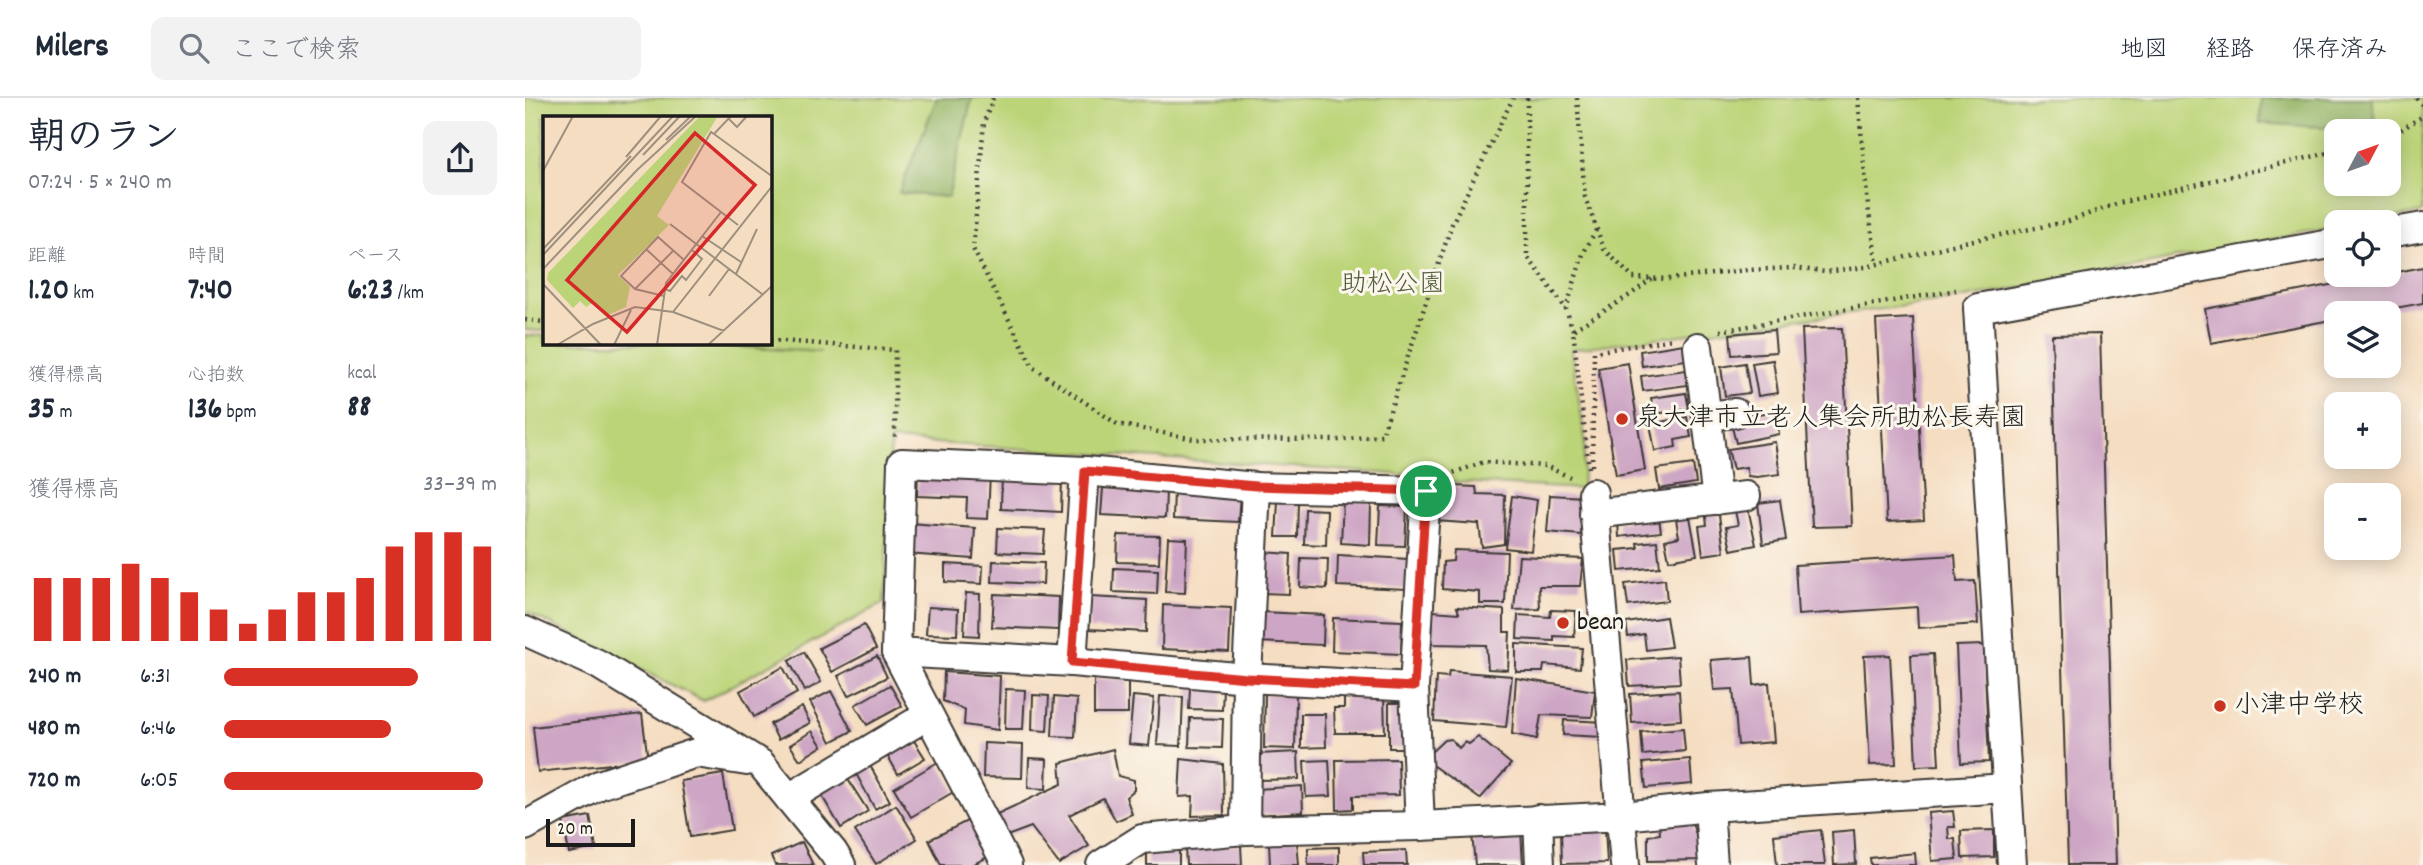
<!DOCTYPE html>
<html lang="ja">
<head>
<meta charset="utf-8">
<style>
	body { margin:0; font-family:Dekko,"Klee One",sans-serif; background:#f2f2f3; color:#1f2937; height:100vh; display:flex; flex-direction:column; font-size:26px; white-space:nowrap }
	* { box-sizing:border-box; margin:0 }
	p { font-size:23px; color:#747a83 }
	.icon { flex:none; width:38px; height:38px; fill:none; stroke:currentColor; stroke-width:2; stroke-linecap:round; stroke-linejoin:round }
	.map { position:relative; flex:1; overflow:hidden }
	.panel { display:flex; flex-direction:column; background:#fff; width:525px }
	.panel>* { flex:none }
	.needle { width:46px; rotate:49deg }
	.tools { position:absolute; left:1799px; top:21px; display:grid; gap:14px }
	.tools a { display:grid; place-items:center; width:77px; height:77px; border-radius:14px; background:#fff; box-shadow:0 4px 18px #0003; font-size:35px }
	.scale { position:absolute; left:21px; bottom:18px; width:89px; box-sizing:border-box; padding-left:7px; border:4px solid #1c1c1c; border-top:0; font-size:19px; line-height:24px; white-space:nowrap; color:#1c1c1c; -webkit-text-stroke:5px #fbf7ec; paint-order:stroke }
	.pin { position:absolute; display:grid; place-items:center; width:60px; height:60px; color:#fff; margin:-30px; border:4px solid #fff; border-radius:50%; box-shadow:0 2px 7px #0007 }
	.round { display:grid; place-items:center; flex:none; width:74px; height:74px; border-radius:14px; background:#f2f2f3 }
	.summary { display:flex; align-items:center; justify-content:space-between; height:119px; padding:0 28px }
	h1 { font-size:38px; font-weight:700; line-height:52px }
	.stats { display:grid; grid-template-columns:repeat(3,1fr); gap:10px; height:119px; padding:7px 28px }
	.stats div { display:grid; align-content:center }
	.stats b { font-size:30px; font-weight:700 }
	.stats small { font-size:19px; font-weight:400 }
	.stats p { font-size:19px }
	.chart { height:196px; padding:14px 28px }
	.chart p { display:flex; justify-content:space-between }
	.chart svg { width:100%; height:126px; margin-top:7px; stroke:#d93025; stroke-width:6 }
	ul { padding:0 28px; list-style:none; font-size:23px }
	li { display:grid; grid-template-columns:112px 84px 1fr; align-items:center; height:52px }
	li i { height:18px; border-radius:9px; background:#d93025 }
	header { display:flex; align-items:center; gap:42px; box-sizing:border-box; height:98px; padding:0 35px; background:#fff; border-bottom:2px solid #e0e1e3 }
	header strong { font-size:33px }
	nav { display:flex; gap:38px; margin-inline-start:auto; font-size:24px }
	.search { width:490px; height:63px; background:#f2f2f3; display:flex; align-items:center; gap:18px; box-sizing:border-box; padding:0 24px; border-radius:14px; color:#747a83; font-size:26px }
	main { display:flex; flex:1; min-height:0 }
	.map>svg:first-child { display:block }
	.green { fill:#bcd478; stroke:#6c784a; stroke-width:2; fill-rule:evenodd }
	.forest { fill:#95b668; stroke:#586942; stroke-width:2 }
	.building { fill:#cea6c5 }
	.lines { fill:none; stroke-linecap:round; stroke-linejoin:round }
	.minor-casing { stroke:#3d3935; stroke-width:32 }
	.path { stroke:#3d3935; stroke-width:4.5; stroke-dasharray:2 5; stroke-linecap:butt }
	.minor { stroke:#fff; stroke-width:28 }
	.route-casing { stroke:#fff; stroke-width:14 }
	.route { stroke:#d93025; stroke-width:9 }
	.poi-dot { fill:#c8321e; stroke:#fbf7ec; stroke-width:2.5 }
	.labels { text-anchor:middle; dominant-baseline:central; stroke-width:6; stroke-linejoin:round; paint-order:stroke }
	.park-label { font-size:26px; fill:#545c3c; stroke:#fbf7ec }
	.poi-label { font-size:26px; fill:#1c1c1c; stroke:#fbf7ec; text-anchor:start }
	.inset-road { fill:none; stroke:#9e907f; stroke-width:2 }
	.view { fill:#d62828; fill-opacity:0.15; stroke:#d62828; stroke-width:3.5 }
	.inset-edge { fill:none; stroke:#1c1c1c; stroke-width:3.5 }
</style>
</head>
<body>
<header>
<strong>Milers</strong>
<div class="search"><svg class="icon" aria-label="search" viewBox="0 0 24 24"><circle cx="10" cy="10" r="6"/><path d="M15 15l6 6"/></svg>ここで検索</div>
<nav><a>地図</a><a>経路</a><a>保存済み</a></nav>
</header>
<main>
<section class="panel">
<div class="summary"><div><h1>朝のラン</h1><p>07:24 · 5 × 240 m</p></div><a class="round"><svg class="icon" aria-label="share" viewBox="0 0 24 24"><path d="M12 15V3M7 8l5-5 5 5M5 13v7h14v-7"/></svg></a></div>
<div class="stats">
<div><p>距離</p><b>1.20<small> km</small></b></div>
<div><p>時間</p><b>7:40</b></div>
<div><p>ペース</p><b>6:23<small> /km</small></b></div>
</div>
<div class="stats">
<div><p>獲得標高</p><b>35<small> m</small></b></div>
<div><p>心拍数</p><b>136<small> bpm</small></b></div>
<div><p>kcal</p><b>88</b></div>
</div>
<div class="chart"><p><span>獲得標高</span>33–39 m</p>
<svg viewBox="0 0 160 44" preserveAspectRatio="none"><path d="M5 44V22M15 44V22M25 44V22M35 44V17M45 44V22M55 44V27M65 44V33M75 44V38M85 44V33M95 44V27M105 44V27M115 44V22M125 44V11M135 44V6M145 44V6M155 44V11"/></svg>
</div>
<ul>
<li><b>240 m</b>6:31<i style="width:71%"></i></li>
<li><b>480 m</b>6:46<i style="width:61%"></i></li>
<li><b>720 m</b>6:05<i style="width:95%"></i></li>
</ul>
</section>
<div class="map">
<svg width="1898" height="767" viewBox="0 0 1898 767">
	<rect width="100%" height="100%" fill="#fbf7ec"/>
	<filter id="ink" filterUnits="userSpaceOnUse"><feTurbulence type="fractalNoise" baseFrequency=".0143" numOctaves="2"/><feDisplacementMap in="SourceGraphic" scale="14" xChannelSelector="R" yChannelSelector="G"/><feConvolveMatrix kernelMatrix="1 2 1 2 8 2 1 2 1" color-interpolation-filters="sRGB"/></filter>
	<filter id="wash" filterUnits="userSpaceOnUse"><feTurbulence type="fractalNoise" baseFrequency=".00686" numOctaves="4" result="noise"/><feDisplacementMap in="SourceGraphic" scale="28" xChannelSelector="R" yChannelSelector="G"/><feGaussianBlur stdDeviation="1.57" result="paint"/><feColorMatrix in="noise" values="0 0 0 0 0 0 0 0 0 0 0 0 0 0 0 0 0 1.4 0 .05"/><feComposite in="paint" operator="in"/></filter>
	<g filter="url(#wash)">
		<rect width="100%" height="100%" fill="#f5ddc1"/>
		<path class="green" d="M0,0h1898v114l-53,10h-34v6l-376,71 -389,50 14,90 -3,50 -141,-8 -1,-4 -549,-37 -7,163 -180,98 -179,-90v-276l19,1v7h118l159,9 -112,-9h61v-226h-226v214l-19,-1zM1811,33h53v53h-53z"/>
		<g class="forest">
			<path d="M412,0h35l-24,99 -49,-4z"/>
			<path d="M1736,0h110l4,21 -53,8 -62,-4z"/>
		</g>
		<g id="blocks">
			<g class="building">
				<path d="M1898,169v36l-55,10h-32v6l-125,24 -6,-34z"/>
				<path d="M1388,220l11,202 -37,2 -11,-202z"/>
				<path d="M1317,230l10,198 -40,1 -10,-198z"/>
				<path d="M1249,232l2,22 -44,3 -2,-21z"/>
				<path d="M1575,236l16,531h-48l-16,-530z"/>
				<path d="M1159,246l2,16 -44,6 -2,-15z"/>
				<path d="M1248,262l5,33 -20,3 -6,-33z"/>
				<path d="M1103,265l17,107 -29,5 -18,-107z"/>
				<path d="M1220,265l5,30 -25,3 -4,-29z"/>
				<path d="M1161,272l2,15 -45,6 -2,-15z"/>
				<path d="M1161,295l3,16 -35,5 -3,-16z"/>
				<path d="M1252,313l2,23 -43,9 -5,-20 15,-7z"/>
				<path d="M1162,319l4,20 -16,3 1,7 -21,4 -5,-27z"/>
				<path d="M1250,344l5,32 -23,3 -9,-1 -2,-9 -13,2 -5,-20z"/>
				<path d="M1168,366l3,19 -37,6 -3,-20z"/>
				<path d="M393,372l72,3 -2,46 -22,-1 1,-20 -50,-2z"/>
				<path d="M477,377l60,3 -1,34 -60,-3z"/>
				<path d="M929,388l22,1 1,7 28,1 -1,49 -22,3 -3,-23 -43,-3 5,-30 12,1z"/>
				<path d="M578,390l63,2 -1,28 -64,-3z"/>
				<path d="M649,392l66,4 -2,28 -65,-3z"/>
				<path d="M1025,397l34,2 -3,38 -34,-3z"/>
				<path d="M987,398l25,4 -6,51 -26,-3z"/>
				<path d="M818,402l28,2 -1,43 -29,-2z"/>
				<path d="M1255,402l6,40 -23,4 -5,-41z"/>
				<path d="M753,403l20,1 -1,35h-21z"/>
				<path d="M855,408l27,1 -2,39 -27,-1z"/>
				<path d="M1193,410l6,44 -21,3 -4,-29 8,-1 -2,-15z"/>
				<path d="M1223,410l8,37 -25,5 -5,-23 12,-2 -3,-14z"/>
				<path d="M780,411l22,1 -1,35 -22,-1z"/>
				<path d="M1165,419l7,38 -28,5 -4,-20 14,-3 -3,-18z"/>
				<path d="M1134,420l2,14 -42,5 -1,-15z"/>
				<path d="M384,425l66,5 -2,31 -66,-5z"/>
				<path d="M473,430l47,2 -2,24 -46,-2z"/>
				<path d="M593,437l42,1 -1,27 -42,-1z"/>
				<path d="M643,440l19,1 -2,54 -20,-1z"/>
				<path d="M1132,443l3,26 -41,4 -2,-21 21,-2 -1,-5z"/>
				<path d="M929,452l53,2 -2,52h-25v-12l-38,-3 1,-27 10,-1z"/>
				<path d="M738,454l28,2 -2,40 -28,-1z"/>
				<path d="M813,457l70,4 -1,30 -70,-3z"/>
				<path d="M1430,457l2,27 18,-1 3,43 -60,4 -1,-21 -119,8 -3,-50z"/>
				<path d="M994,458l64,3 -3,27h-41l1,23 -26,1z"/>
				<path d="M776,460l27,1 -1,30 -27,-2z"/>
				<path d="M468,463l51,2 -1,21 -51,-2z"/>
				<path d="M420,466l38,2 -1,18 -37,-2z"/>
				<path d="M589,470l44,2 -1,24 -44,-2z"/>
				<path d="M1140,481l2,22 -39,5 -3,-22z"/>
				<path d="M441,495l14,1 -1,42 -15,-1z"/>
				<path d="M469,496l65,3 -1,33 -66,-3z"/>
				<path d="M565,499l57,3 -1,32 -57,-3z"/>
				<path d="M638,507l68,3 -2,44 -67,-3z"/>
				<path d="M403,509l30,2 -1,26 -31,-1z"/>
				<path d="M932,509l47,3v22h6l-2,38 -20,-1 -2,-24 -54,-1 1,-33 26,2z"/>
				<path d="M1026,512l25,1 -2,26 -20,-1v5l-37,-2 1,-24 32,2z"/>
				<path d="M735,514l64,3 -1,30 -65,-3z"/>
				<path d="M1141,519l5,30 -25,3 -2,-16 -16,3 -2,-14z"/>
				<path d="M808,520l69,3 -1,33 -69,-3z"/>
				<path d="M339,527l12,24 -44,23 -13,-24z"/>
				<path d="M991,546l66,4 -2,20 -36,-3 -1,7h-27z"/>
				<path d="M1459,547l5,117 -28,1 -5,-117z"/>
				<path d="M279,554l17,30 -16,9 -16,-30z"/>
				<path d="M1408,556l6,111 -23,1 -5,-111z"/>
				<path d="M1365,557l6,109 -26,1 -6,-109z"/>
				<path d="M352,558l10,21 -39,19 -10,-20z"/>
				<path d="M1153,558l2,27 -51,3 -2,-26z"/>
				<path d="M1227,559l2,28 15,-2 5,59 -36,3 -5,-56 -19,1 -3,-30z"/>
				<path d="M258,569l14,26 -43,24 -14,-26z"/>
				<path d="M924,573l63,5 -6,51 -72,-6 2,-45 12,1z"/>
				<path d="M419,574l56,4 -2,54 -34,-5 1,-15 -22,-9z"/>
				<path d="M991,580l79,13 -3,26 -51,-2 -4,24 -25,-5z"/>
				<rect x="569" y="581" width="34" height="35"/>
				<path d="M365,587l12,21 -35,19 -12,-20z"/>
				<path d="M665,589l33,1 -1,22 -33,-1z"/>
				<path d="M481,591l19,1 -2,39h-18z"/>
				<path d="M306,593l21,40 -21,11 -21,-40z"/>
				<path d="M1154,593l2,29 -49,3 -2,-29z"/>
				<path d="M740,596h31l-1,55 -31,-1z"/>
				<path d="M508,597l16,1 -2,35 -15,-1z"/>
				<path d="M608,598l21,2 -5,48 -20,-2z"/>
				<path d="M635,598l23,1 -2,49 -24,-1z"/>
				<path d="M859,598l1,37h-50l-1,-25h10v-11z"/>
				<path d="M529,599l23,2 -2,38 -23,-1z"/>
				<rect x="864" y="605" width="14" height="45"/>
				<path d="M277,609l8,16 -32,17 -8,-16z"/>
				<path d="M117,616l6,46 -110,12 -5,-45z"/>
				<path d="M776,616h24l1,33 -25,1z"/>
				<path d="M665,620l33,1 -1,29 -33,-1z"/>
				<path d="M1039,622l41,2 -1,15 -41,-2z"/>
				<path d="M1158,630l2,23 -42,4 -2,-23z"/>
				<path d="M287,633l10,15 -22,14 -10,-15z"/>
				<path d="M386,638l14,22 -27,16 -13,-23z"/>
				<path d="M953,639l33,27 -31,35 -48,-34 -4,-10 16,-15 7,-1 8,9 6,-6 4,2z"/>
				<path d="M459,645l39,2 -1,33 -39,-1z"/>
				<path d="M588,651l5,27 16,4v10l-8,7 6,17 -16,7 -13,-23 -34,17 20,31 -30,18 -28,-37 -24,9 -12,-21 67,-31 -2,-21z"/>
				<path d="M773,654l1,27 -41,1 -1,-26z"/>
				<path d="M504,660l18,1 -1,30 -18,-1z"/>
				<path d="M656,661l42,5 1,51 -32,1 1,-20 -14,1z"/>
				<path d="M873,661l1,36 -46,1v13l-16,1 -1,-50z"/>
				<path d="M1165,661l2,25 -46,4 -3,-25z"/>
				<path d="M804,662l2,36 -25,1 -2,-36z"/>
				<path d="M343,664l22,39 -15,8 -21,-39z"/>
				<path d="M413,664l17,29 -44,26 -17,-29z"/>
				<path d="M317,672l26,41 -27,17 -25,-42z"/>
				<path d="M198,676l9,56 -42,7 -9,-56z"/>
				<path d="M777,688l1,26 -44,3 -1,-26z"/>
				<path d="M371,707l21,34 -41,25 -21,-33z"/>
				<path d="M1428,713l2,16h-7l1,12h6l2,20 -25,2 -4,-48z"/>
				<path d="M65,718l6,32 -27,5 -6,-32z"/>
				<path d="M448,720l19,37 -20,10h-31l-12,-25z"/>
				<path d="M1134,723l33,2 3,9h6v28l-53,1v-25l12,-2z"/>
				<path d="M1080,731l2,34 -45,1 -1,-34z"/>
				<path d="M1296,732l4,35h-48l-3,-30z"/>
				<path d="M1329,732l2,34 -22,1 -2,-33z"/>
				<path d="M1469,732v27l-32,1 -1,-27z"/>
				<path d="M996,733l2,34h-48l-3,-31z"/>
				<path d="M772,743l2,24h-29l-1,-22z"/>
				<path d="M277,744l11,23h-38l-4,-9z"/>
				<path d="M716,747l1,20h-56l-1,-17z"/>
				<path d="M814,749v18h-31v-17z"/>
				<rect x="622" y="752" width="32" height="15"/>
				<path d="M881,752l1,15h-43l-1,-13z"/>
				<path d="M1390,755l1,12h-45l-1,-7z"/>
			</g>
		</g>
	</g>
	<g filter="url(#ink)">
		<use href="#blocks" fill-opacity="0" stroke="#3d3935" stroke-width="2"/>
		<g class="lines">
			<defs>
				<g id="minor">
					<path d="M1864,135l34,-6"/>
					<path d="M1173,249l19,153"/>
					<path d="M1182,318l28,-3"/>
					<path d="M1068,395l32,372"/>
					<path d="M1069,416l152,-18"/>
					<path d="M0,533l73,33 163,100 72,88 8,13"/>
					<path d="M371,554l176,10 175,16 167,9"/>
					<path d="M547,564l13,-191"/>
					<path d="M264,700l139,-83"/>
					<path d="M1184,709l4,58"/>
					<path d="M1013,721l2,46"/>
					<path d="M0,728l74,-41 97,-32 51,8"/>
					<path d="M720,732l2,-152 9,-191"/>
					<path d="M482,767l-111,-213 6,-189 183,8 171,16 170,4 -12,196 6,139"/>
					<path d="M576,767l41,-26 103,-9 175,-4 203,-10 86,-9 298,-19"/>
					<path d="M1487,767l-34,-557 358,-65"/>
				</g>
			</defs>
			<use href="#minor" class="minor-casing"/>
			<g class="path">
				<path d="M468,0l-9,24 -11,127 60,118 84,57 77,15 145,1 43,-5 70,-211 61,-126"/>
				<path d="M1002,0v158l39,53"/>
				<path d="M1052,0l8,99 19,52 29,29 37,1 76,-9 48,-2 31,4 41,-5 98,-25 102,-20 53,-19 217,-52"/>
				<path d="M1333,0l10,108 9,58"/>
				<path d="M1891,0l7,8"/>
				<path d="M1864,39l34,-21"/>
				<path d="M0,222l19,2"/>
				<path d="M1048,232l-7,-21 17,-55 13,-24"/>
				<path d="M1195,233l236,-41"/>
				<path d="M245,242l125,10v87"/>
				<path d="M1067,368l2,-114 79,-13"/>
				<path d="M1064,370l-16,-138 57,-35 22,-16"/>
				<path d="M922,377l37,-13 61,4 25,11"/>
			</g>
			<use href="#minor" class="minor"/>
		</g>
	</g>
	<g class="lines" filter="url(#ink)">
		<defs>
			<path id="route" d="M560,373l171,15 170,5 -12,196 -167,-9 -175,-16z"/>
		</defs>
		<use href="#route" class="route-casing"/>
		<use href="#route" class="route"/>
	</g>
	<g class="poi-dot">
		<circle cx="1097" cy="321" r="7"/>
		<circle cx="1038" cy="525" r="7"/>
		<circle cx="1695" cy="608" r="7"/>
	</g>
	<g class="labels">
		<g class="park-label">
			<text x="868" y="187">助松公園</text>
		</g>
		<g class="poi-label">
			<text x="1111" y="321">泉大津市立老人集会所助松長寿園</text>
			<text x="1052" y="525">bean</text>
			<text x="1709" y="608">小津中学校</text>
		</g>
	</g>
	<g transform="translate(18 18)">
		<rect width="229" height="229" fill="#f5ddc1"/>
		<path d="M157,0h18l-61,100 12,9 -51,50 12,12 -4,20 -21,9 -13,-13 -6,4 -6,-6 -7,7 -26,-28 1,-7z" fill="#bcd478"/>
		<path class="inset-road" d="M188,0l-17,18 -3,-2 -29,50 56,43M186,3l8,8 10,-11M171,18l59,43M123,24l25,-24M100,39l37,-39M83,41l35,-41M94,54l59,-54M0,55l30,-55M127,108l92,70M159,120l39,26M0,133l88,-93M104,134l26,24M0,139l130,-139M0,153l95,-100M193,158l21,-45M0,168l58,61M92,173l38,-38M122,173l5,2 12,-15 4,4 16,-21 -10,-9M121,180l-29,-7 -14,-13 37,-39 26,23M166,180l20,-27M130,196l100,-127M14,229l36,-21 42,-17 38,5 51,19M71,229l17,-35M114,229l9,-62 55,-71M165,229l65,-60"/>
		<path class="view" d="M152,17l60,52 -128,147 -60,-52z"/>
		<rect width="229" height="229" class="inset-edge"/>
	</g>
</svg>
<div class="tools">
<a><svg class="needle" viewBox="-14 -14 28 28"><path d="M0-13l5 13h-10z" fill="#e53935"/><path d="M0 13l5-13h-10z" fill="#747a83"/></svg></a>
<a><svg class="icon" aria-label="locate" viewBox="0 0 24 24"><circle cx="12" cy="12" r="6"/><path d="M12 2v4M12 18v4M2 12h4M18 12h4"/></svg></a>
<a><svg class="icon" aria-label="layers" viewBox="0 0 24 24"><path d="M12 4l9 5-9 5-9-5zM3 14l9 5 9-5"/></svg></a>
<a>+</a>
<a>−</a>
</div>
<div class="scale">20 m</div>
<div class="pin" style="left:901px;top:393px;background:#1e9e55"><svg class="icon" aria-label="arrive" viewBox="0 0 24 24"><path d="M6 21V4h12l-3 4 3 4H6"/></svg></div>
</div>
</main>
</body>
</html>
